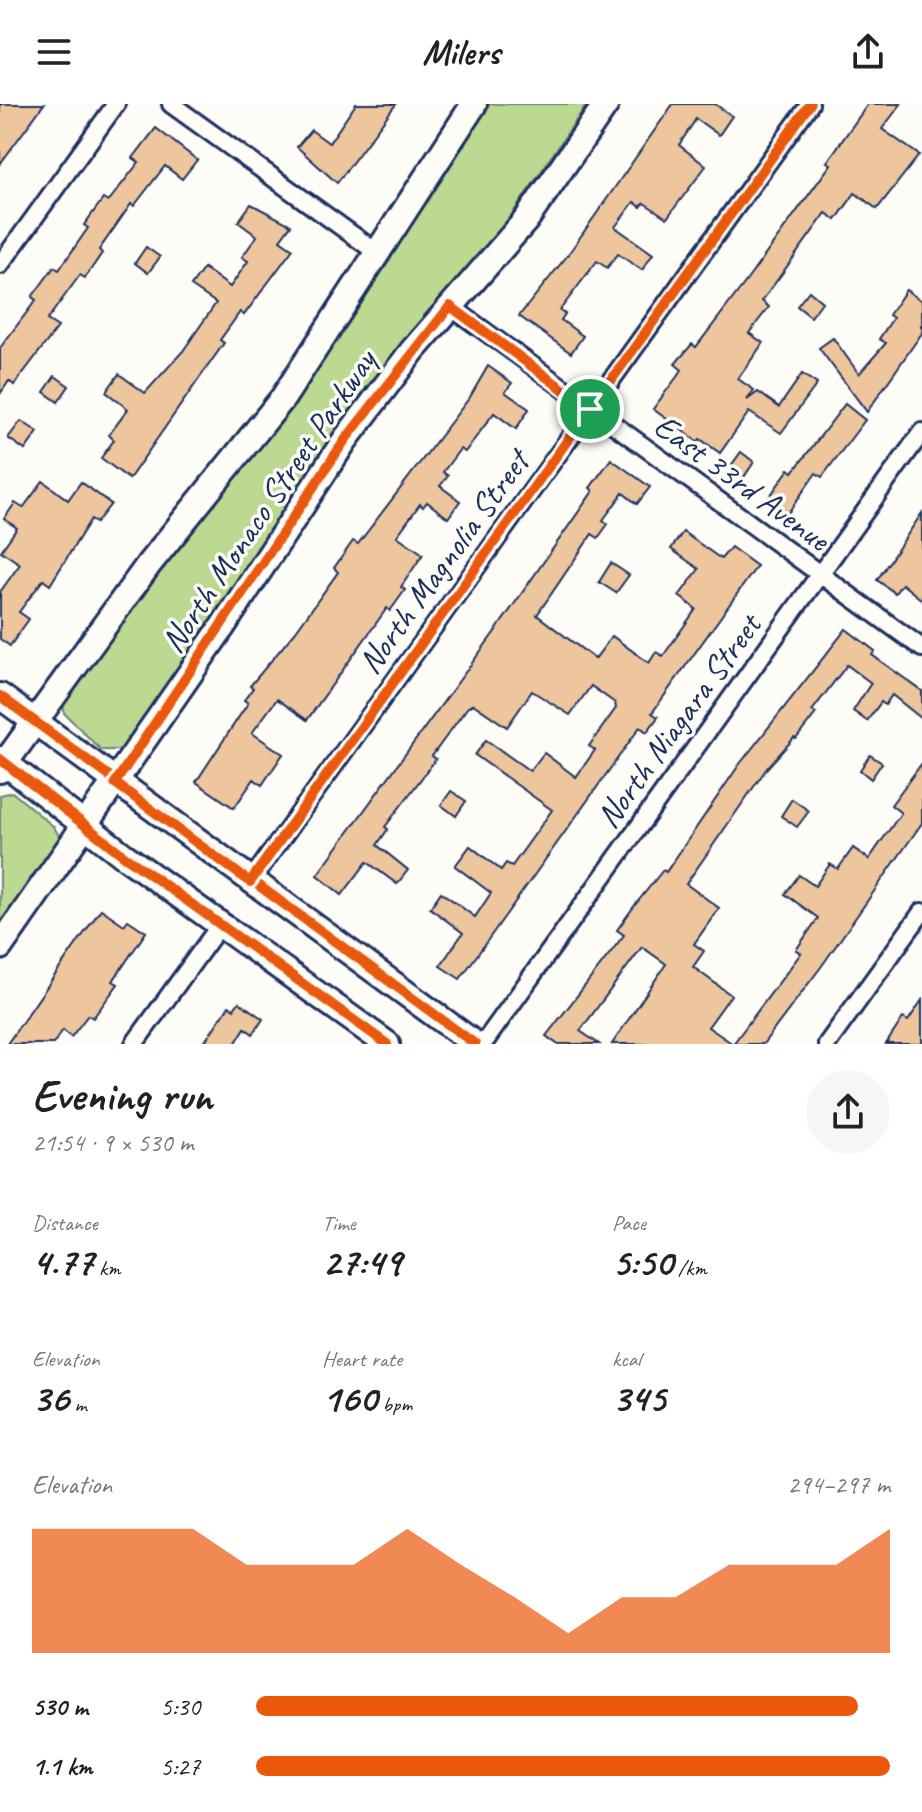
<!DOCTYPE html>
<html lang="en">
<head>
<meta charset="utf-8">
<style>
	body { margin:0; font-family:Caveat,sans-serif; background:#f6f6f6; color:#222; height:100vh; display:flex; flex-direction:column; font-size:30px; white-space:nowrap }
	* { box-sizing:border-box; margin:0 }
	p { font-size:26px; color:#767676 }
	.icon { flex:none; width:44px; height:44px; fill:none; stroke:currentColor; stroke-width:2; stroke-linecap:round; stroke-linejoin:round }
	.map { position:relative; height:940px; overflow:hidden }
	.details { display:flex; flex-direction:column; background:#fff; flex:1 }
	.details>* { flex:none }
	.pin { position:absolute; display:grid; place-items:center; width:68px; height:68px; color:#fff; margin:-34px; border:4px solid #fff; border-radius:50%; box-shadow:0 2px 8px #0007 }
	.round { display:grid; place-items:center; flex:none; width:84px; height:84px; border-radius:42px; background:#f6f6f6 }
	.overview { display:flex; align-items:center; justify-content:space-between; height:136px; padding:0 32px }
	h1 { font-size:44px; font-weight:800; line-height:60px }
	.stats { display:grid; grid-template-columns:repeat(3,1fr); gap:12px; height:136px; padding:8px 32px }
	.stats div { display:grid; align-content:center }
	.stats b { font-size:40px; font-weight:800 }
	.stats small { font-size:22px; font-weight:400 }
	.stats p { font-size:22px }
	.chart { height:224px; padding:16px 32px }
	.chart p { display:flex; justify-content:space-between }
	.chart svg { width:100%; height:144px; margin-top:8px; fill:#ea580c; opacity:.7 }
	ul { padding:0 32px; list-style:none; font-size:26px }
	li { display:grid; grid-template-columns:128px 96px 1fr; align-items:center; height:60px }
	li i { height:20px; border-radius:10px; background:#ea580c }
	header { display:flex; justify-content:space-between; align-items:center; height:104px; padding:0 32px; background:#fff; font-size:36px; font-weight:800 }
	.map>svg:first-child { display:block }
	.green { fill:#bbd991; stroke:#6b8478; stroke-width:2 }
	.building { fill:#eec69e; stroke:#1b2f5e; stroke-width:2 }
	.lines { fill:none; stroke-linecap:round; stroke-linejoin:round }
	.street-casing { stroke:#1b2f5e; stroke-width:22 }
	.secondary-casing { stroke:#1b2f5e; stroke-width:30 }
	.street { stroke:#fdfcf7; stroke-width:16 }
	.secondary { stroke:#fdfcf7; stroke-width:24 }
	.cycleway-casing { stroke:#fdfcf7; stroke-width:15 }
	.cycleway { stroke:#e8590c; stroke-width:10 }
	.route-casing { stroke:#fff; stroke-width:16 }
	.route { stroke:#ea580c; stroke-width:10 }
	.labels { text-anchor:middle; dominant-baseline:central; stroke-width:7; stroke-linejoin:round; paint-order:stroke }
	.street-label { font-size:34px; fill:#1b2f5e; stroke:#fdfcf7 }
</style>
</head>
<body>
<header><svg class="icon" aria-label="menu" viewBox="0 0 24 24"><path d="M4 6h16M4 12h16M4 18h16"/></svg>Milers<svg class="icon" aria-label="share" viewBox="0 0 24 24"><path d="M12 15V3M7 8l5-5 5 5M5 13v7h14v-7"/></svg></header>
<div class="map">
<svg width="922" height="940" viewBox="0 0 922 940">
	<rect width="100%" height="100%" fill="#fdfcf7"/>
	<filter id="ink" filterUnits="userSpaceOnUse"><feTurbulence type="fractalNoise" baseFrequency=".0125" numOctaves="2"/><feDisplacementMap in="SourceGraphic" scale="16" xChannelSelector="R" yChannelSelector="G"/><feConvolveMatrix kernelMatrix="1 2 1 2 8 2 1 2 1" color-interpolation-filters="sRGB"/></filter>
	<g filter="url(#ink)">
		<g class="green">
			<path d="M490,0h97l-83,122 -136,159 -183,276 -64,89h-20l-37,-37 -1,-20 230,-286 95,-144 68,-116z"/>
			<path d="M12,688l42,35 6,11 -60,90v-133z"/>
		</g>
		<g class="building">
			<path d="M0,0h44l-44,60z"/>
			<path d="M356,0h40l-59,79 -40,-36 14,-17 18,13z"/>
			<path d="M673,0h42l17,12 -13,19 -23,-16 -17,26 27,21 -39,52 -23,-15 -3,4 -7,-5 -19,25 38,27 -11,16 -24,-16 -11,14 -10,-7 -37,49 5,4 -4,6 22,16 -12,17 -52,-37 48,-60z"/>
			<path d="M868,0h33l-19,25 37,26 -42,54 -22,-16 -19,27 -10,-7 -64,88 7,6 -20,26 14,10 -25,36 16,11 -7,10 11,-8 21,15 23,-33 15,10 -36,49 -32,-21 -29,41 -20,-14 -2,3 -45,-33 29,-39 -7,-6 17,-20 4,3 51,-67 84,-116 -4,-2z"/>
			<path d="M156,24l41,32 -15,19 -17,-13 -31,40 -3,-2 -32,46 3,3 -17,25 -5,-3 -33,45 11,7 -44,58 -5,-4 -9,13v-46l36,-48 -4,-3 22,-30 5,3 29,-42 -4,-3 19,-26 5,3 31,-40 -6,-4z"/>
			<path d="M251,100l40,21 -11,15 13,9 -49,66 -4,-3 -20,28 4,3 -95,136 -28,-21 13,-18 -5,-5 19,-26 -22,-17 13,-18 26,19 38,-42 33,-48 -25,-17 13,-18 26,19 18,-26 -6,-4 15,-21 -19,-14z"/>
			<path d="M146,143l14,10 -12,16 -13,-10z"/>
			<path d="M906,186l16,11v32l-55,79 -48,-64 14,-10 26,36 27,-31 -7,-4 14,-21 -4,-3z"/>
			<path d="M809,187l13,11 -11,15 -14,-11z"/>
			<path d="M488,262l24,17 -7,9 24,17 -13,20 -22,-16 -29,39 -5,-3 -17,23 5,4 -8,10 20,15 -12,17 -21,-16 -4,5 -3,-3 -23,32 26,18 -22,33 4,3 -15,21 -3,-3 -80,112 -30,-21 -25,34 31,21 -21,31 -8,-6 -20,29 -38,-26 52,-79 -4,-3 9,-12 -3,-2 46,-55 42,-59 -4,-4 19,-27 5,3 112,-147z"/>
			<path d="M55,272l14,10 -11,16 -14,-10z"/>
			<path d="M845,300l20,16 -43,57 -6,-4 -28,40 -20,-14 21,-30 4,3z"/>
			<path d="M21,317l17,11 -13,18 -17,-12z"/>
			<path d="M741,348l13,10 -10,15 -14,-10z"/>
			<path d="M611,355l39,28 -13,17 -14,-11 -20,27 5,4 -10,14 -6,-4 -55,81 58,44 17,-23 37,27 7,-11 7,4 33,-47 -17,-13 20,-27 -28,-20 12,-17 38,27 10,-12 26,19 -105,147 6,4 -11,15 -7,-5 -180,252 -20,-13 23,-33 -33,-25 11,-16 34,25 16,-24 -36,-27 15,-20 31,24 5,-7 6,3 40,-56 -77,-55 11,-15 44,31 14,-18 32,24 19,-27 -6,-4 27,-38 -1,-5 -24,-17 -21,29 -38,-24 -25,36 -34,-23 -6,4 -35,48 4,3 -51,68 3,2 -11,16 31,25 -11,14 -30,-22 -25,33 -25,-20 182,-249 94,-135 -3,-3z"/>
			<path d="M43,377l25,19 13,-18 30,22 -15,19 -5,-4 -41,66 -7,-5 -24,32 10,7 -19,27 -10,-7v-47l20,-28 -19,-13 16,-23 -13,-9 11,-16 8,5z"/>
			<path d="M922,409v87l-20,-16 -7,9 -18,-13z"/>
			<path d="M611,459l18,12 -13,18 -17,-11z"/>
			<path d="M846,525l29,22 -3,4 50,36v28l-30,-24 -7,10 -4,-3 -14,19 -14,-10 18,-28 -24,-18 -35,46 4,2 -20,26 -2,-1 -27,30 -81,116 33,24 -25,36 10,7 -11,16 38,28 -23,32 25,17 68,-91 -5,-3 22,-32 -33,-24 14,-19 16,11 15,-22 8,5 15,-21 16,11 32,-46 -10,-8 31,-42v60l-101,144 -58,77h-151l54,-80 -24,-17 -62,84 19,13h-42l-11,-8 78,-101 -7,-5 18,-25 28,-35 3,2 73,-107z"/>
			<path d="M870,651l12,8 -11,16 -11,-9z"/>
			<path d="M451,687l15,10 -10,15 -15,-11z"/>
			<path d="M792,695l17,12 -12,16 -16,-11z"/>
			<path d="M101,805l23,16 4,-5 18,12 -33,49 5,3 -25,34 -5,-3 -17,22 -8,-7 -10,14h-46z"/>
			<path d="M922,896v44h-36l17,-26 5,3z"/>
			<path d="M239,898l24,17 -10,15 -8,-6 -10,16h-32l26,-38 5,3z"/>
		</g>
		<g class="lines">
			<defs>
				<g id="street">
					<path d="M171,0l208,150"/>
					<path d="M0,161l116,-161"/>
					<path d="M450,202l472,342"/>
					<path d="M250,778l560,-778"/>
					<path d="M134,940l86,-119"/>
					<path d="M483,940l439,-612"/>
					<path d="M827,940l95,-132"/>
				</g>
				<g id="secondary">
					<path d="M0,592l475,348"/>
					<path d="M0,655l123,96 264,189"/>
					<path d="M0,666l149,-206 134,-166 191,-294"/>
					<path d="M0,843l223,-321 122,-186 68,-90 113,-130 80,-116"/>
				</g>
			</defs>
			<use href="#street" class="street-casing"/>
			<use href="#secondary" class="secondary-casing"/>
			<use href="#street" class="street"/>
			<use href="#secondary" class="secondary"/>
			<defs>
				<g id="cycleway">
					<path d="M0,592l475,348"/>
					<path d="M0,655l123,96 264,189"/>
					<path d="M250,778l560,-778"/>
				</g>
			</defs>
			<use href="#cycleway" class="cycleway-casing"/>
			<use href="#cycleway" class="cycleway"/>
		</g>
	</g>
	<g class="lines" filter="url(#ink)">
		<defs>
			<path id="route" d="M450,202l140,103 -340,473 -135,-99 230,-343z"/>
		</defs>
		<use href="#route" class="route-casing"/>
		<use href="#route" class="route"/>
	</g>
	<g class="labels">
		<g class="street-label">
			<text transform="translate(742 378) rotate(36)">East 33rd Avenue</text>
			<text transform="translate(268 397) rotate(-56)">North Monaco Street Parkway</text>
			<text transform="translate(443 458) rotate(-54)">North Magnolia Street</text>
			<text transform="translate(678 617) rotate(-54)">North Niagara Street</text>
		</g>
	</g>
</svg>
<div class="pin" style="left:590px;top:305px;background:#1e9e55"><svg class="icon" aria-label="arrive" viewBox="0 0 24 24"><path d="M6 21V4h12l-3 4 3 4H6"/></svg></div>
</div>
<section class="details">
<div class="overview"><div><h1>Evening run</h1><p>21:54 · 9 × 530 m</p></div><a class="round"><svg class="icon" aria-label="share" viewBox="0 0 24 24"><path d="M12 15V3M7 8l5-5 5 5M5 13v7h14v-7"/></svg></a></div>
<div class="stats">
<div><p>Distance</p><b>4.77<small> km</small></b></div>
<div><p>Time</p><b>27:49</b></div>
<div><p>Pace</p><b>5:50<small> /km</small></b></div>
</div>
<div class="stats">
<div><p>Elevation</p><b>36<small> m</small></b></div>
<div><p>Heart rate</p><b>160<small> bpm</small></b></div>
<div><p>kcal</p><b>345</b></div>
</div>
<div class="chart"><p><span>Elevation</span>294–297 m</p>
<svg viewBox="0 0 160 44" preserveAspectRatio="none"><path d="M0 44V6L10 6L20 6L30 6L40 17L50 17L60 17L70 6L80 17L90 27L100 38L110 27L120 27L130 17L140 17L150 17L160 6V44z"/></svg>
</div>
<ul>
<li><b>530 m</b>5:30<i style="width:95%"></i></li>
<li><b>1.1 km</b>5:27<i style="width:100%"></i></li>
</ul>
</section>
</body>
</html>
